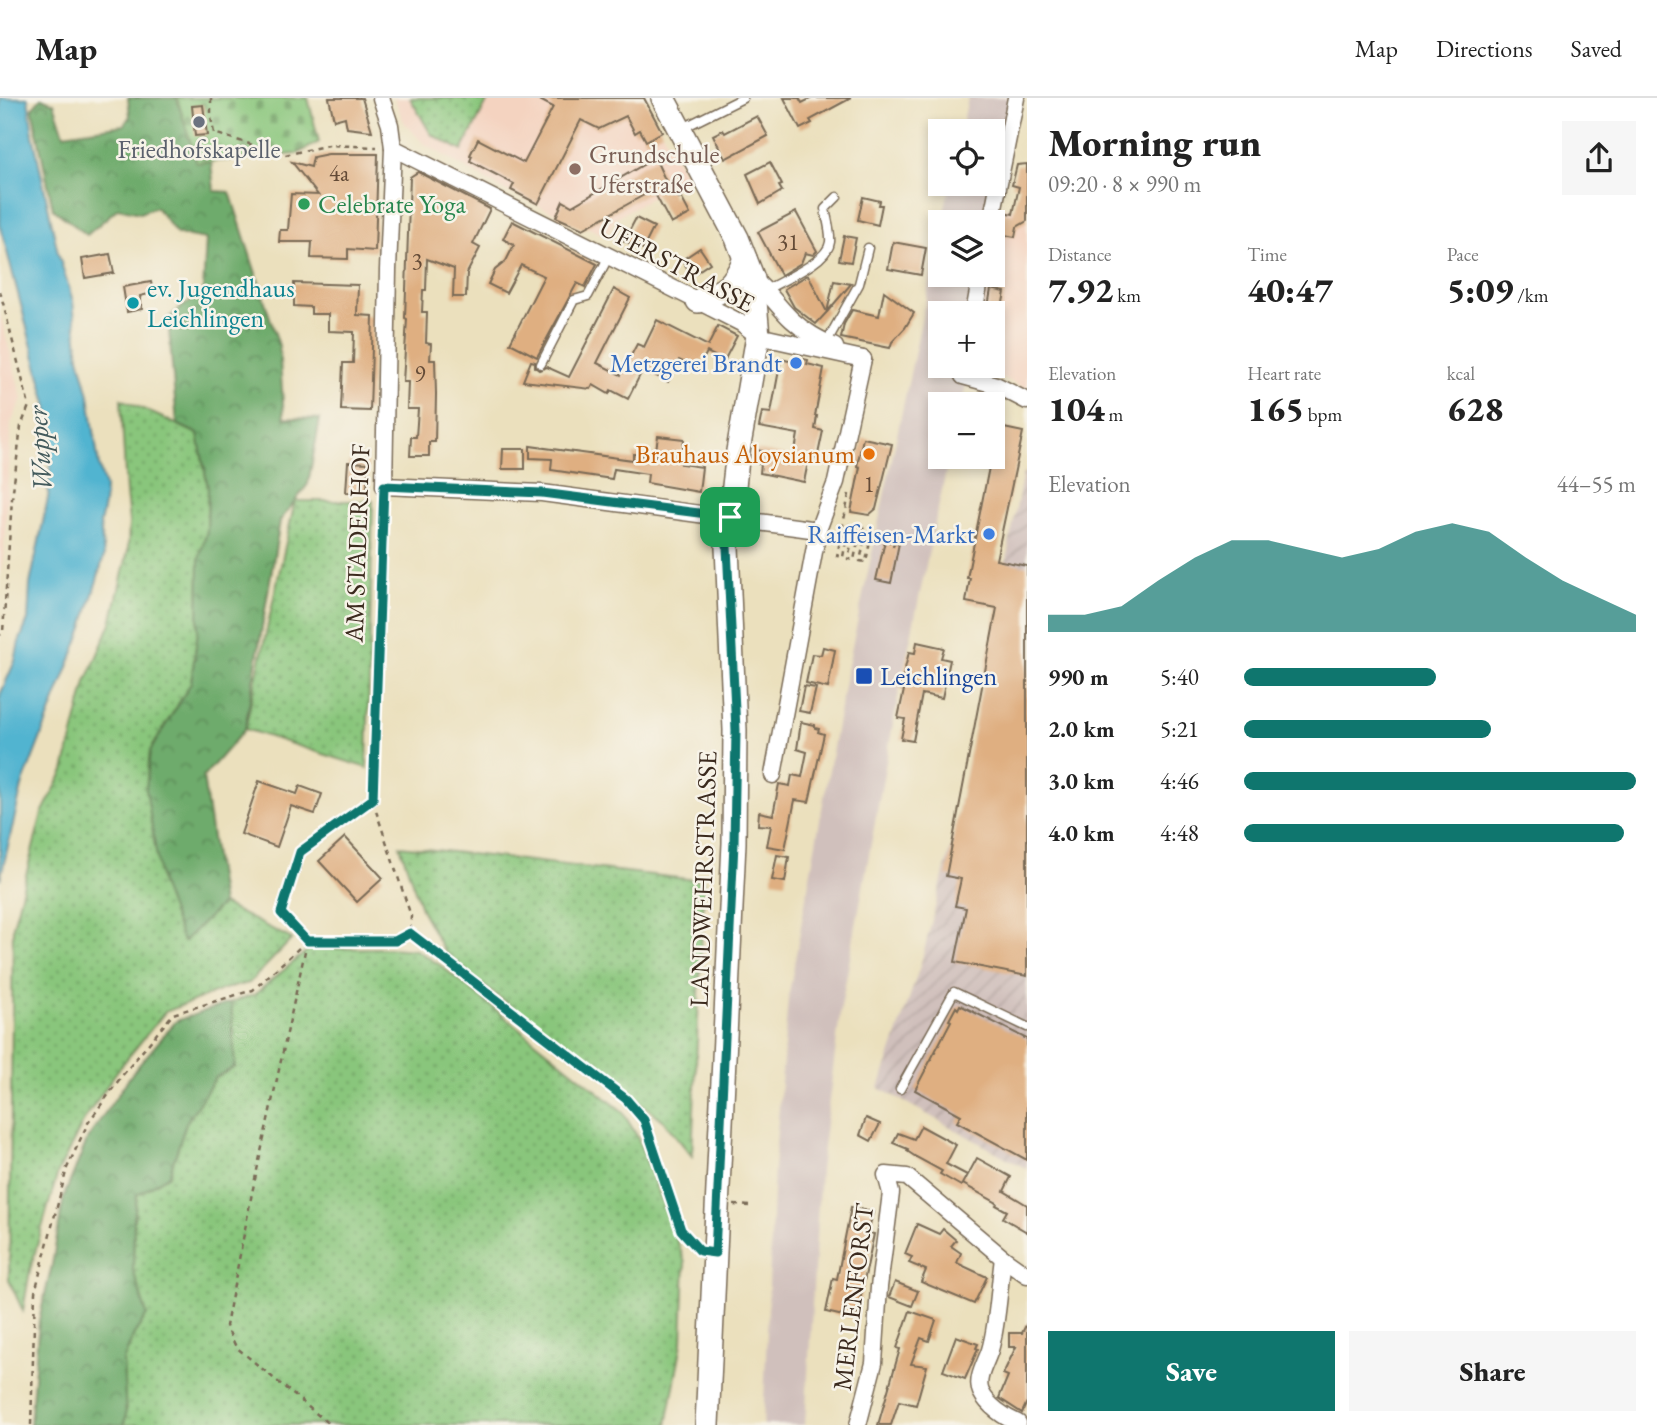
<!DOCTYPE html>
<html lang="en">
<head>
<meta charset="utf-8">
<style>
	body { margin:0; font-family:"EB Garamond",serif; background:#f6f6f6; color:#222; height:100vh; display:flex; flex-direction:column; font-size:26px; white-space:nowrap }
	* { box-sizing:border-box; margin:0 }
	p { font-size:23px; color:#767676 }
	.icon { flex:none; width:38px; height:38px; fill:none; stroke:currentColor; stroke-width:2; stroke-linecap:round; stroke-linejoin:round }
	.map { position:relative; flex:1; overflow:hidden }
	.details { display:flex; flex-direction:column; background:#fff; width:630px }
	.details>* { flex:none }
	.fabs { position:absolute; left:928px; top:21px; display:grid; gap:14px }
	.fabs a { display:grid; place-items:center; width:77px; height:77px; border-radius:0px; background:#fff; box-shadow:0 4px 10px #0003; font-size:35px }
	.pin { position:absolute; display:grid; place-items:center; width:60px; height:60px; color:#fff; margin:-30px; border-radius:14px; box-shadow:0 4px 10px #0006 }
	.round { display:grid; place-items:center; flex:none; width:74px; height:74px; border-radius:0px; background:#f6f6f6 }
	.head { display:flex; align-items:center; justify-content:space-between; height:119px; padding:0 21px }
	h1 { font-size:38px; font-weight:800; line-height:52px }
	.metrics { display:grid; grid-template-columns:repeat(3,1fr); gap:10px; height:119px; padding:7px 21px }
	.metrics div { display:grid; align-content:center }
	.metrics b { font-size:35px; font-weight:800 }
	.metrics small { font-size:19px; font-weight:400 }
	.metrics p { font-size:19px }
	.chart { height:196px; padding:14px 21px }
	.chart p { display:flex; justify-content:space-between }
	.chart svg { width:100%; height:126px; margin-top:7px; fill:#0f766e; opacity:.7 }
	.cta { display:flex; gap:14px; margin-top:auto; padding:14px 21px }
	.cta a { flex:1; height:80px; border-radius:0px; background:#0f766e; color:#fff; font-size:28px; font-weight:800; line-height:80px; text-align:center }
	.cta a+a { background:#f6f6f6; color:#222 }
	ul { padding:0 21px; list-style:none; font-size:23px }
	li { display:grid; grid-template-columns:112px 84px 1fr; align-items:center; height:52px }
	li i { height:18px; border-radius:9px; background:#0f766e }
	header { display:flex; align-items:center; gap:42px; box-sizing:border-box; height:98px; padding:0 35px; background:#fff; border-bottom:2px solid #e0e0e0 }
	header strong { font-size:33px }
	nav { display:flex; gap:38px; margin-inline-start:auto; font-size:24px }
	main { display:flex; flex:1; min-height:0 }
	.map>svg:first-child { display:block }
	.built { fill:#f4d3c0 }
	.industrial { fill:url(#industrial-furrows) }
	.railway { fill:#d0c0bc }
	.grass { fill:url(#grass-dots); stroke:#62784d; stroke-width:2 }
	.forest { fill:url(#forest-crowns); stroke:#546a45; stroke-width:2 }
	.cemetery { fill:url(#cemetery-stones); stroke:#62784d; stroke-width:2 }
	.water { fill:#51b4d0; stroke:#466f77; stroke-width:2 }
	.building { fill:#dfaf81 }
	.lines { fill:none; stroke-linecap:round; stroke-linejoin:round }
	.lane-casing { stroke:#796a56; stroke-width:11 }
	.street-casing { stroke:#796a56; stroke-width:19 }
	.secondary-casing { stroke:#796a56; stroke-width:26 }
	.path { stroke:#796a56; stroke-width:2.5; stroke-dasharray:5 5; stroke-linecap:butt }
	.lane { stroke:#fff; stroke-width:8 }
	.street { stroke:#fff; stroke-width:16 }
	.secondary { stroke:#fff; stroke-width:23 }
	.route-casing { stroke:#fff; stroke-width:14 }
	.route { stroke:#0f766e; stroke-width:9 }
	.worship-dot { fill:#6b7280; stroke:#f7f3e8; stroke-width:2.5 }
	.education-dot { fill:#8d6e63; stroke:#f7f3e8; stroke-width:2.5 }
	.leisure-dot { fill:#2e9e5b; stroke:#f7f3e8; stroke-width:2.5 }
	.culture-dot { fill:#0f9aa8; stroke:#f7f3e8; stroke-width:2.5 }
	.shop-dot { fill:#3f7fe0; stroke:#f7f3e8; stroke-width:2.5 }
	.food-dot { fill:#e8710a; stroke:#f7f3e8; stroke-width:2.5 }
	.transit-dot { fill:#1a4fb4; stroke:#f7f3e8; stroke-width:2.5 }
	.labels { text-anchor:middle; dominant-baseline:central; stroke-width:5; stroke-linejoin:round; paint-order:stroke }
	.number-label { font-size:23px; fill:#644b37 }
	.worship-label { font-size:26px; fill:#5b616d; stroke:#f7f3e8 }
	.education-label { font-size:26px; fill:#785e54; stroke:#f7f3e8; text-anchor:start }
	.leisure-label { font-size:26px; fill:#27864d; stroke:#f7f3e8; text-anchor:start }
	.street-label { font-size:26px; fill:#3b2a1e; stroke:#f7f3e8 }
	.culture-label { font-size:26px; fill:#0d838f; stroke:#f7f3e8; text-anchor:start }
	.shop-label { font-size:26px; fill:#366cbe; stroke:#f7f3e8; text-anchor:end }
	.food-label { font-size:26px; fill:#c56008; stroke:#f7f3e8; text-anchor:end }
	.transit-label { font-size:26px; fill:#164399; stroke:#f7f3e8; text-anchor:start }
	.water-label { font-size:28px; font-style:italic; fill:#435a5c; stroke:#f7f3e8 }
</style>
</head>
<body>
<header>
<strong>Map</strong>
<nav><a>Map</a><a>Directions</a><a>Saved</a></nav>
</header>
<main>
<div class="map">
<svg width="1027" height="1327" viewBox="0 0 1027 1327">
	<defs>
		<pattern id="industrial-furrows" width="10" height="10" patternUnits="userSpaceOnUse" patternTransform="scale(1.75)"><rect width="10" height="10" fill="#d0c0bc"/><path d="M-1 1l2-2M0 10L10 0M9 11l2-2" fill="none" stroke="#b4a5a1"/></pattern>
		<pattern id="grass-dots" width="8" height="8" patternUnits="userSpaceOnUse" patternTransform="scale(1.75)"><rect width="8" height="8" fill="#89c67c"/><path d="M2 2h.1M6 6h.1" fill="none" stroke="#71a165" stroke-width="1.8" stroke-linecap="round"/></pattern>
		<pattern id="forest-crowns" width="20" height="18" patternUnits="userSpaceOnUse" patternTransform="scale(1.75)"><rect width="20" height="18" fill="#6eab6c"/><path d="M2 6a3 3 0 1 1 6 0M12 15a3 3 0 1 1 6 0" fill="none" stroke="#5c8b58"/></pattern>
		<pattern id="cemetery-stones" width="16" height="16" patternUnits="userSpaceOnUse" patternTransform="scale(1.75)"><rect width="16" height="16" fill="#89c67c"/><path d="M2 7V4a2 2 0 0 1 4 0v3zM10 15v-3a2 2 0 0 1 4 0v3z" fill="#71a165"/></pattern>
	</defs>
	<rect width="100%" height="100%" fill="#f7f3e8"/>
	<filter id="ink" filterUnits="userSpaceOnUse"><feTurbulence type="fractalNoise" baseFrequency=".0143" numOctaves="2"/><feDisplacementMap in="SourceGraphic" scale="14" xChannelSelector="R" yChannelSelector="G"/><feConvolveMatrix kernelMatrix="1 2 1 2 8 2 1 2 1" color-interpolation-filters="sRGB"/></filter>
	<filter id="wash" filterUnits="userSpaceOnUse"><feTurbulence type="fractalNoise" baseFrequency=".00686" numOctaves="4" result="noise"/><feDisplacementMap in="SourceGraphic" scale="28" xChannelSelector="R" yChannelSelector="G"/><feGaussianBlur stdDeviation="1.57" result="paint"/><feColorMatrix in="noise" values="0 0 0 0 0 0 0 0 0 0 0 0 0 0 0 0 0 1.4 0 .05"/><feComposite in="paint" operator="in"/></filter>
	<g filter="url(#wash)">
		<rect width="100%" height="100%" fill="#ebe0bd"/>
		<g class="built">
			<path d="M394,0h250l42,79 -71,41 -9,18 -108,-49 -74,-43 -20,-22z"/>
			<path d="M1022,100l5,1v190l-50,-23h15v-53h-13l8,-38h5v-27l9,-41 13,3z"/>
			<path d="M0,215l22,86 -11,24 -7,128 -4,26z"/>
		</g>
		<path class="industrial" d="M1023,374l4,2v695l-148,-81 42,-125 33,-130z"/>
		<g class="railway">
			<path d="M968,0h42l-21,124h-47l8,-38h42v-53h-31z"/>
			<path d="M940,135v42h41l-5,38h-36v53h28l-4,29 -3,9h-21v53h9l-51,240 -57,310 -21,163 -15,255h-42l11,-257 14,-169 58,-324z"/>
		</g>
		<g class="grass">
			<path d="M410,0h79l-27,53 -31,-17z"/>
			<path d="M121,301l77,35 10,54 -1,43 -8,28 -1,72 -7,52 -41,68 33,190 39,-37 70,35 -43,44 -25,6 -59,23 -48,59 -33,49 -26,52 -28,98 -7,41 -14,-31 4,-354 29,-113 22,-42 22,-89 25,-59 17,-72 1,-29 -3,-29z"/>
			<path d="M295,403h78l-6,267 -122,-39z"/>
			<path d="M400,748l304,35 -12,275 -30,-37 -186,-139 -32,-29 -22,-40z"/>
			<path d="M389,850l27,2 24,15 182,146 15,25 48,126 -3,80 -15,83h-544l3,-8 -3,-56 11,-27 13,-19 -14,-45 1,-52 3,-23 32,-20 17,-52 29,-45 20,-11 -4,-65 23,-7 55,-46z"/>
		</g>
		<g class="forest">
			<path d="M41,0l13,5 10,31 60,-9 6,-9 -2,-18h49l20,64h14l3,29 16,1 49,154 5,72 36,1 -12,65 -28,37 -35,208 -42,48 19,127 -39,38 -22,-58 -15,-95 4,-38 41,-68 7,-52 1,-72 8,-28 1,-43 -10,-54 -21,-10 -9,-106 35,-27 3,-52 -29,-5 -21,-27 -16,6 -22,-5 -31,27 -34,-26 -21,-101z"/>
			<path d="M231,904l4,65 -20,11 -29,45 -17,52 -32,20 -3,23 -1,52 14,45 -13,19 -11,27 3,56 -3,8h-93l9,-105 13,-55 12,-69 24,-58 45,-66 43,-51z"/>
		</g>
		<path class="cemetery" d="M177,0h131l11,44 -22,12 -100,9z"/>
		<path class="water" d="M0,0h28l5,37 25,118 15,48 6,56 10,38 10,71 6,21 -1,18 -4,19 4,32 -21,72 -61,158 -22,94v-185l15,-34 4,-19 9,-22 2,-36 18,-86 5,-71 -53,-202z"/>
		<g id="blocks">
			<g class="building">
				<path d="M329,0h33l10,33 -25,-3 -2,-11 -11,3z"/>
				<path d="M536,0h108l18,34 -16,9 -6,-11 -5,3 -9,-17 -27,13 -18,-9 -43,84 -27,-14 3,-6 -44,-23 2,-5 -2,-1 8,-16 46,24 29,-56z"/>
				<path d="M784,0h15l3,5 10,-5h39l-41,22 2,3 -12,6z"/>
				<path d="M203,7l4,30 -12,1 -3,-30z"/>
				<path d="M757,18l11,20 -43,23 -12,-24 10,-5 2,3z"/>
				<path d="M328,56h50l-3,97 -27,-2v10l-37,-1 1,-16h-33l1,-12h8l3,-36 27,1 -26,-33 19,5 2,-10z"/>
				<path d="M655,60l18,39 4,-2 2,3 2,-1 9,17 -19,10 -18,-34 -70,39 -27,-12 7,-16 9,5z"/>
				<path d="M770,64l12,23 -3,1 3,5 -22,13 -13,-30z"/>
				<path d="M1027,66v57l-10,6 -2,10 -16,-3 5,-22 9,2 6,-27 -7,-2 5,-20z"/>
				<path d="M418,74l72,37 -17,35 7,4 -13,25 -1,24h-13l1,-28 -27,-10 -1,31h-3l-1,22h5l-1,31 5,1 -1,16h5l1,34 -1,48h-6v14h-19l1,-19h5l2,-28h-11l1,-27h-5l4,-63 -2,-1 5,-141z"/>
				<path d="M863,99l17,4 -1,4h3l-4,20 -20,-5z"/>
				<path d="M796,114l21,39 -4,4 -8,-2 -4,10 -20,12 -23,-43z"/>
				<path d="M636,120l18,9 -11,22 -19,-8z"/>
				<path d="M512,123l85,43 -12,23 -8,-4 -40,74 -27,-14 34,-67 -23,-11 -15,28 -18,-9 7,-14 11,-9 8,-16 -11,-6z"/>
				<path d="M844,138l12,2 -5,24 -12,-2z"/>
				<path d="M893,144l33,6 -5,27 -33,-6z"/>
				<path d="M700,150l10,15 -18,12 -10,-15z"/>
				<path d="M110,156l4,19 -29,5 -3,-19z"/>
				<path d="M808,177l19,37 -11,12 -22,-17 -10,-18z"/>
				<path d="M834,183l17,3 -24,28z"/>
				<path d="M151,184l2,11 -13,3 2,13 -15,3 -4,-25z"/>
				<path d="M294,185l64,2 -1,30 16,1 -3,95 -29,-1 2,-47h10l1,-31 -26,-1v-17h-17v-7l-17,-1z"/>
				<path d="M614,191l16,9 -33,65 24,12 16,-31 7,3 13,-27 51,26 10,-20 19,10 -13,25 -17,-9 -9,17 -19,-9 -11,22 -25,-13 -15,30 -17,-9 -2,4 -16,-9 -2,4 -68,-8 8,-20 4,1v5l4,3 8,-3 22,10z"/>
				<path d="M991,191l14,3 -4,21h-14z"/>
				<path d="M884,193l30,22 -9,15 -13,14 -2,6 -49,-10 3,-14 8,-14 27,6z"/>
				<path d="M794,259l14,3 -1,4 17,4 -9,48h2l-2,13 8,2 -6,28 -8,-2 -5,25 -44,-9 1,-9 -8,-1 3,-13 38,7 4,-23 -39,-7 3,-15 9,1 10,-54 12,3z"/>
				<path d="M1004,330l19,4 -27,128 31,6v410l-72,-14 11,-54 -11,-2 6,-27 -15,-3 51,-268 -31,-6 4,-24h-3l25,-126 7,1z"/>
				<path d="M658,338l26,3 -3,25 21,3 -3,25 -52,-9 1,-9 -34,-5 -2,10 -61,-9 1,-11 -22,-1v-12l103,14v-6l22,3z"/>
				<path d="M863,340l29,6 -16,65 -7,6 -18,-3 9,-45 -3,-1z"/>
				<path d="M503,351h22v20h-23z"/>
				<path d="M348,364l20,1 -1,30 -21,-1z"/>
				<path d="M885,443l14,2 -8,40 -15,-3z"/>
				<path d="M917,544l27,6 -3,10 9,2 -8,38 -20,-4 -9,47 -12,-2 4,-20 -7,-1 6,-28 -4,-1 9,-37 6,1z"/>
				<path d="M823,549l12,3 -7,38 -22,-5 6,-29 9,1z"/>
				<path d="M804,588l12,2 -6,25 -11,-2z"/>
				<path d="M801,624l14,3v3l4,1 -1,3 6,2 -15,68 -14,-2 -10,49 -18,-3 4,-20 -13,-1 1,-13 14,3 6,-31 11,2 2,-11 10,2 5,-25 -10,-3z"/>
				<path d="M259,683l38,13 3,-8 22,8 -7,20 -24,-8 -14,41 -36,-13z"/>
				<path d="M345,739l38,41 -26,24 -38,-41z"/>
				<path d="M777,757l12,2 -4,25 -13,-2z"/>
				<path d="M960,907l67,34v121l-70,-38 4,-7 -46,-25 36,-69 -2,-1 7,-13 2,2z"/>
				<path d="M866,1020l14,6 -9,17 -11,-6z"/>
				<path d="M921,1028l35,19 -10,19 21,11 -6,11 -21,-12 2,-3 -26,-14 -9,-6 1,-2 -15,-6 5,-10 16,6z"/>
				<path d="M977,1060l34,19 -7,14 23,14v27l-24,-14 4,-7 -11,-6 1,-2 -34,-19z"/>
				<path d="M851,1109l22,5 -5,21 6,1 -18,85 -30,-7 7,-34 4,1z"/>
				<path d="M917,1126l22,10 4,-5 13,11 -5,6 10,7 -4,10 30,14 -13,27 -53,-22 5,-12 -17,-7 3,-6 -7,-3z"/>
				<path d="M895,1184l23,9 -6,15 -23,-9z"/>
				<path d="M910,1213l26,9 -7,21 -8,-3 -10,26 16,2 -11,39 -17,-4 -8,24h-13l22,-76 -3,-1z"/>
				<path d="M1027,1225v79l-5,11 -23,-15 9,-22 -5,-2 13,-27h-7v-14h13z"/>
				<path d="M956,1238l22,8 -2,4 2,1 -13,30 -22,-8z"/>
			</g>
		</g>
	</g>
	<g filter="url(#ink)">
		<use href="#blocks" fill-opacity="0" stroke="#796a56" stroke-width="2"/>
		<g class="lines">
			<defs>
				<g id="lane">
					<path d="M683,30l60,-30"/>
					<path d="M766,192c16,-10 62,-28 64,-48 1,-10 -3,-23 -5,-33l12,-12"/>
					<path d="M825,247l34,-61 9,-36"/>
					<path d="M541,266l33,-64 14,-4 21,-40"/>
					<path d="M307,843l-26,-28 19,-61 73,-53"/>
					<path d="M900,991l54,-97 73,35"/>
				</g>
				<g id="street">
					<path d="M381,0l9,27 3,23 -5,122 -4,216 158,7 276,37"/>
					<path d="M393,50l305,153 43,22 17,13 105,23"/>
					<path d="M991,124l25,-124"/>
					<path d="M753,181c15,12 25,28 39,41 13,12 27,19 43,27"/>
					<path d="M974,215l7,-38"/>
					<path d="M964,268l-1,10 33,9 31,16"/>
					<path d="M773,677l45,-245 18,-48 27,-123"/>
					<path d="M1003,1160c-4,29 -5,65 -13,92 -4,13 -15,29 -9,42 7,14 23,25 37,31"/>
					<path d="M858,1327l16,-62 5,-76 12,-94 -5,-18 21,2 96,81 24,17"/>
				</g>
				<g id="secondary">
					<path d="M663,0l74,140 16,41 5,57 -20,115 -11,96 8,183 -1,113 -27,582"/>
					<path d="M698,203c29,-11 35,-15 47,-42"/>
				</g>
			</defs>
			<use href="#lane" class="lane-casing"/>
			<use href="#street" class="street-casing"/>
			<use href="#secondary" class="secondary-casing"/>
			<g class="path">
				<path d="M211,0v20l3,15 71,22 44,-10 48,2"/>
				<path d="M0,193l29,115 -8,20 -9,73 -9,133 -3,3"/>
				<path d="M849,396l-12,62 6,1 6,-32 6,1 -7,33 6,1 7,-33 6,2 -7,32 6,1 4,-21"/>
				<path d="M831,435l41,9"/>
				<path d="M893,449l2,-11"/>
				<path d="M373,689l11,-287"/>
				<path d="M376,713l35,105 -1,17"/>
				<path d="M410,835l216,166 18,21 37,110 15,16"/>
				<path d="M317,843h78l15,-8"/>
				<path d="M305,853l-53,242 -26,133 10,21 94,78"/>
				<path d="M734,1107l17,1"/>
				<path d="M31,1327l4,-133 32,-124 21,-45 33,-46 52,-63 80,-24 46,-42"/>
			</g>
			<use href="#lane" class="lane"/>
			<use href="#street" class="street"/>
			<use href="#secondary" class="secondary"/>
		</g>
	</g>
	<g class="lines" filter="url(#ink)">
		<defs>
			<path id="route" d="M384,388l158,7 188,24 -3,30 9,183 -2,113 -19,410 -15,-2 -19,-21 -37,-110 -18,-21 -216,-166 -15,8h-88l-26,-28 19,-61 73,-53z"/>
		</defs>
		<use href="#route" class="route-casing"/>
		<use href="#route" class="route"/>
	</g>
	<circle class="worship-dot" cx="199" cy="24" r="7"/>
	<circle class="education-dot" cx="575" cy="71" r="7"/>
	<circle class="leisure-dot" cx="304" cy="106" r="7"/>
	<circle class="culture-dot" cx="133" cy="205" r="7"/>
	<g class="shop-dot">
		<circle cx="796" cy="265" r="7"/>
		<circle cx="989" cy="436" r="7"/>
	</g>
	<circle class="food-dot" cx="869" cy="356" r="7"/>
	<rect class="transit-dot" x="855" y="569" width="18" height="18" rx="3.5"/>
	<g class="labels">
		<g class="number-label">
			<text x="339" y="75">4a</text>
			<text x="788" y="144">31</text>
			<text x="417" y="163">3</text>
			<text x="420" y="276">9</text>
			<text x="869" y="386">1</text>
		</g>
		<g class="worship-label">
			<text x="199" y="51">Friedhofskapelle</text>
		</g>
		<g class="education-label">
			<text x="589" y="56">Grundschule<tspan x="589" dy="30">Uferstraße</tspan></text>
		</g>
		<g class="leisure-label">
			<text x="318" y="106">Celebrate Yoga</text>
		</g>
		<g class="street-label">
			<text transform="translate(677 167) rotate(28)">UFERSTRASSE</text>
			<text transform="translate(357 445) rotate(-88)">AM STADERHOF</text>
			<text transform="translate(703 781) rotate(-88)">LANDWEHRSTRASSE</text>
			<text transform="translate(853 1199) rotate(-83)">MERLENFORST</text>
		</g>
		<g class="culture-label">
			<text x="147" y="190">ev. Jugendhaus<tspan x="147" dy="30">Leichlingen</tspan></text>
		</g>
		<g class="shop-label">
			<text x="782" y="265">Metzgerei Brandt</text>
			<text x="975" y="436">Raiffeisen-Markt</text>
		</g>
		<g class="food-label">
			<text x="855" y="356">Brauhaus Aloysianum</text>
		</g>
		<g class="transit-label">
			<text x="880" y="578">Leichlingen</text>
		</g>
		<g class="water-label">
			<text transform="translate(39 351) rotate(-94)">Wupper</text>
		</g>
	</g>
</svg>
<div class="fabs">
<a><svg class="icon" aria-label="locate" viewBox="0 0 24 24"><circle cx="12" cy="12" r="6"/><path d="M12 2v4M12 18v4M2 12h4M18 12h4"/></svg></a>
<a><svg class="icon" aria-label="layers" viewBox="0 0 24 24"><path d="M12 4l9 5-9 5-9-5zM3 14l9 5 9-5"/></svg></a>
<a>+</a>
<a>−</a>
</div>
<div class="pin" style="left:730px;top:419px;background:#1e9e55"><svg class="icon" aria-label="arrive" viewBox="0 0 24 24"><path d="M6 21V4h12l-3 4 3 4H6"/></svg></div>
</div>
<section class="details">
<div class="head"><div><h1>Morning run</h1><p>09:20 · 8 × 990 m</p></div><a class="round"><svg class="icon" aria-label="share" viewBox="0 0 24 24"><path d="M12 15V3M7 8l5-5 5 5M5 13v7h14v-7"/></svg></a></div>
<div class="metrics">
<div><p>Distance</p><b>7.92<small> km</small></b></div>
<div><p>Time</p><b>40:47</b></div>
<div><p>Pace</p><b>5:09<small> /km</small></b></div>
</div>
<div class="metrics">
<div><p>Elevation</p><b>104<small> m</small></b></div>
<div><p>Heart rate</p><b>165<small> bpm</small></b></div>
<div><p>kcal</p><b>628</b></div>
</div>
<div class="chart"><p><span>Elevation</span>44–55 m</p>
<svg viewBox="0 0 160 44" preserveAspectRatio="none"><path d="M0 44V38L10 38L20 35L30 26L40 18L50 12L60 12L70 15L80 18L90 15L100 9L110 6L120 9L130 18L140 26L150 32L160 38V44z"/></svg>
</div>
<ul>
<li><b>990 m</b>5:40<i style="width:49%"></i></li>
<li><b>2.0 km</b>5:21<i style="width:63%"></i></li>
<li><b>3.0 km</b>4:46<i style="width:100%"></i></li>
<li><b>4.0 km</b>4:48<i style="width:97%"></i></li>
</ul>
<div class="cta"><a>Save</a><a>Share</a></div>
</section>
</main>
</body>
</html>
